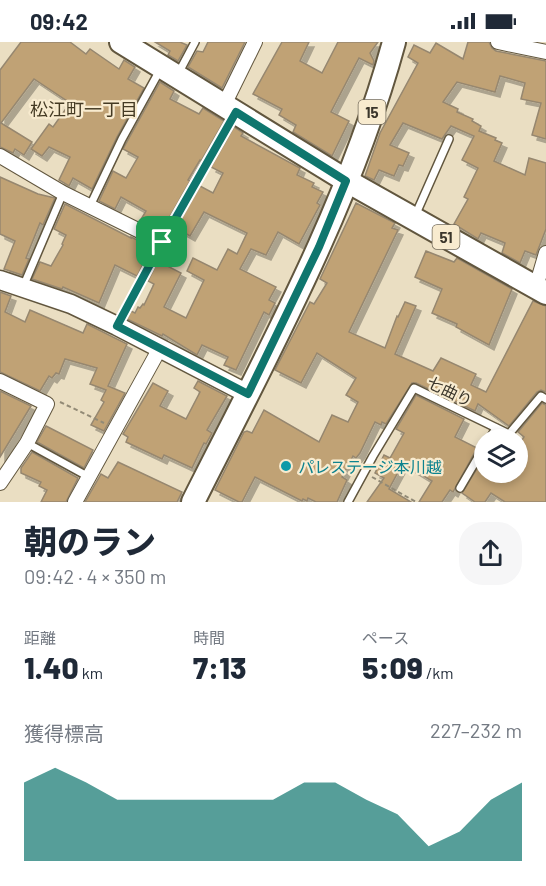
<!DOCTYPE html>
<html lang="ja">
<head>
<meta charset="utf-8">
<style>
	body { margin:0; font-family:Barlow,"Noto Sans JP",sans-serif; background:#f6f6f7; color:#1f2937; height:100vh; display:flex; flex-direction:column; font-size:22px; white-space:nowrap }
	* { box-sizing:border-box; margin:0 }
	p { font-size:20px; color:#747a83 }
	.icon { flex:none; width:33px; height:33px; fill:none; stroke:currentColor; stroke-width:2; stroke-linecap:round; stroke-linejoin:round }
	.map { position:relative; height:460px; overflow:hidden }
	.details { display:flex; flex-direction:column; background:#fff; flex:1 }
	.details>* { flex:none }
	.tools { position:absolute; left:474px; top:387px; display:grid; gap:12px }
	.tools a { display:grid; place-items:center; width:54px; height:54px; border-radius:50%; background:#fff; box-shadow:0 3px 9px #0003; font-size:30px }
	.pin { position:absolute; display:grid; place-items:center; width:51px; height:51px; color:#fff; margin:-26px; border-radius:12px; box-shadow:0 3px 9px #0006 }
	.round { display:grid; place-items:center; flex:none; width:63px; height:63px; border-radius:24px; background:#f6f6f7 }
	.headline { display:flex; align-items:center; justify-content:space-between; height:102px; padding:0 24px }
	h1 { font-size:33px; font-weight:800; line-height:45px }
	.metrics { display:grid; grid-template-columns:repeat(3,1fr); gap:9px; height:102px; padding:6px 24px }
	.metrics div { display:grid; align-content:center }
	.metrics b { font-size:30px; font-weight:800 }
	.metrics small { font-size:16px; font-weight:400 }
	.metrics p { font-size:16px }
	.chart { height:168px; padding:12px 24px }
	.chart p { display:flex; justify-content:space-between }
	.chart svg { width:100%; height:108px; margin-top:6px; fill:#0f766e; opacity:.7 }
	.status { display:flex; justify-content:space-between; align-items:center; height:42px; padding:0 30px; background:#fff; direction:ltr }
	.status svg { height:16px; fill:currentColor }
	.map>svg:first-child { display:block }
	.building { fill:#c0a275; stroke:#96876f; stroke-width:1.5; filter:url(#shadow) }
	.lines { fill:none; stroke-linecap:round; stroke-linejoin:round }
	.service-casing { stroke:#61563e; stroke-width:10 }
	.minor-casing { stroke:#61563e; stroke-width:16 }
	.tertiary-casing { stroke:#61563e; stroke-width:21 }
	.primary-casing { stroke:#61563e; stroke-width:26 }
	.path { stroke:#928a76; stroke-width:2; stroke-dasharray:4.5 3; stroke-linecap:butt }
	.service { stroke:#fff; stroke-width:7 }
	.minor { stroke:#fff; stroke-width:14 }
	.tertiary { stroke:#fff; stroke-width:18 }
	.primary { stroke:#fff; stroke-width:22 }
	.route-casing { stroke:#fff; stroke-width:12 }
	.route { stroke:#0f766e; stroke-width:8 }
	.culture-dot { fill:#0f9aa8; stroke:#f8ebcf; stroke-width:2 }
	.labels { text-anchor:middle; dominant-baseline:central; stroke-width:4.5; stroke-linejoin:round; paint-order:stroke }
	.shield { fill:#f8ebcf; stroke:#746c5c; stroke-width:1.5 }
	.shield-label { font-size:15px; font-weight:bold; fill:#3b362b }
	.street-label { font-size:16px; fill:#3b362b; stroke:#f8ebcf }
	.culture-label { font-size:16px; fill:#0d838f; stroke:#f8ebcf; text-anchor:start }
	.neighbourhood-label { font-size:18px; fill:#443a23; stroke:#f8ebcf }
</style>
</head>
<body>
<div class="status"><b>09:42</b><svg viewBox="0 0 49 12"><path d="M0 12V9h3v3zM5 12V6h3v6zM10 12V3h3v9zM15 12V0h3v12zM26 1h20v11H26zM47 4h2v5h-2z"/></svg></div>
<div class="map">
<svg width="546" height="460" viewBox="0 0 546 460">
	<defs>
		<filter id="shadow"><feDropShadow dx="5" dy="5" stdDeviation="0" flood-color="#0004"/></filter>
	</defs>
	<rect width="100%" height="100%" fill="#eadec2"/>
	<g class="building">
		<path d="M21,0h49l16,12 4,-5 29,20 5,-9 11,7 -7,12 16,9 -27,49 -25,52 -19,-11 -4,8 -10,-6 11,-23 -21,-10 -7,9 -11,-7 18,-25 4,3 17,-24 -36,-24 -33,44 31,19 -8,13 -9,-6 -2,4 -13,-6v-77z"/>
		<path d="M155,0h25l7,3 -9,16 -10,-6 2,-4z"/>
		<path d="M208,0h37l-23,46 -34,-21 9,-16 6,1z"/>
		<path d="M282,0h27l-9,19 22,12 16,-31h40l-8,11 4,8 -1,4 -14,-7 -28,54 18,9 -17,35 -39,-24 3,-7 -17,-10 3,-6 -29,-15z"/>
		<path d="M468,0h21l3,6 4,3 50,10v78l-14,-4 9,-32 -20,-4 4,-16 -25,-7 -5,16 -38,-10 -14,20 15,7 -1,3 16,7 -1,2 9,5 -2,5 17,7 -1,2 7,3 -8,18 31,14 4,-17 17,5v66l-10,26 -11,-4 -5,12 -18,-10 3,-10 -24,-10 -3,6 -24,-15 14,-25 -4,-2 14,-29 -16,-8 12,-24 -23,-10 -9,13 -39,-16 -13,22 19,8 -6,13 -4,-1 -5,11 -15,-6 -5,10 -9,-4 15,-43 38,-70 -10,-6 6,-12 16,8 6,-10 27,16z"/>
		<path d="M160,40l14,9 -4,8 29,15 4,-6 21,13 -23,40 -1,-1 -12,20 2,1 -29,51 -21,-11 6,-10 -25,-14 -6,12 -16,-8 14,-30 13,7 12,-21 -15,-8z"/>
		<path d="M234,85l9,6 -2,3 59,32 -3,7 17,8 -2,4 11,5 -6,11 3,2 -21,39 -21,-12 -12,23 -15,-6 -11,20 36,18 -7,13 6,3 -6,12 -5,-3 -28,58 -12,-5 4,-8 -26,-12 -5,10 -34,-21 -1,2 -35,-17 4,-8 4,2 3,-6 2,1 3,-4 1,1 10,-21 -6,-3 10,-20 23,12 -17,34 22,11 18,-38 -17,-9 6,-13 24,12 11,-21 9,5 10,-21 -43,-21 -14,24 -14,-8 24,-42 13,7 10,-20 -12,-6z"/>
		<path d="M0,135l38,17 17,4 -12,27 -3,-2 -14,35 3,1 -7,16 -18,-6 11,-28 -15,-7z"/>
		<path d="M356,161l39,20 -3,5 6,2 -49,102 36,16 12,-32 1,1 7,-15 11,4 -21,48 38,17 8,-13 35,16 -5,11 15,7 47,-91 13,5v86l-5,-2 -4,2 -28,34 -31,-22 -3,7 -59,-28h-4l-26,41 -4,-2 -1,3 -6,-3 -15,31 -4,5 -3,-2 -11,21 5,3 -10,22h-21l-8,-4 -1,3 -4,-2 -1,2 -47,-24 -13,25h-3l-24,-12 29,-58 3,-1 5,2 12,-23 55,32 13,-27 16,7 10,-20 -12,-7 10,-17 -39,-25 -16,30 -26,-13 35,-68 4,2 13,-21 -7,-4z"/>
		<path d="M65,162l66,34v-1l21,10 -15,29 -22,-11 -16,38 -36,-16 -1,2 -30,-10 8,-17 11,4 12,-21 -1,-1 4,-9 -12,-6z"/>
		<path d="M426,209l28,11 3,-4 55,31 -23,56 -33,-18 1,-3 -25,-11 10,-24 -27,-12z"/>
		<path d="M0,250l11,4 -6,16 20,10 5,-12 53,23 4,-9 40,20 -19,42 17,7 -21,38 -13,-6 13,-23 -3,-2 5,-10 -16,-6 7,-16 -32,-9 -6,15 -3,-1 -4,5 -3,-2 -9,15 -40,-19z"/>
		<path d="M198,339l29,15 -20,34 5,3 -6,11 -2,-1 -12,25 -28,-13 -2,4 -36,-17 2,-5 -5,-3 30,-51 15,8 -8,15 26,13 14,-27 -6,-4z"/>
		<path d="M0,349l31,15 -31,51z"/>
		<path d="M416,353l48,24 -9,18 22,11 -24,44 -3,-2 -8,12h-23l13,-21 -29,-18 -14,26 22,13h-44l17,-24 -9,-5 9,-18 6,3 14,-25 -8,-4z"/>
		<path d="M542,361l4,2v97h-41l-14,-9 -6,9h-10l-13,-9 22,-36v15h34v-11l5,-9 -5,-4v-2l6,-9 -6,-5z"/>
		<path d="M46,384l47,24 -9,18 -47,-26z"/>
		<path d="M32,410l46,26 -12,24h-25l6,-12 -8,-4 2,-4 -20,-9v-5z"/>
		<path d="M118,420l64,30 -5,10h-92l16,-28 7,4z"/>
	</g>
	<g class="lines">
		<defs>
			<g id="service">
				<path d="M178,32l17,-32"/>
				<path d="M90,164l32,-67 38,-69"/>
				<path d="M415,174l34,-77"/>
				<path d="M23,245l40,-94"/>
				<path d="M117,284l45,-84 72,-127"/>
				<path d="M489,398l7,-12"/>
				<path d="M27,401l62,34"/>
				<path d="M460,446l24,-41"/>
				<path d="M348,460l25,-46 41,-68 95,46 32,-38 5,3"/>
			</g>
			<g id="minor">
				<path d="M498,0l48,10"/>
				<path d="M224,63l31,-63"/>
				<path d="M0,114l63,37 99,49"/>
				<path d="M536,245l10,-34"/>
				<path d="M0,339l47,23 -20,39 -27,40"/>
				<path d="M75,460l85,-154"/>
			</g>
			<path id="tertiary" d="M0,238l71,24 46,22 131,68"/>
			<g id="primary">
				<path d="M121,0l226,139 199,112"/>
				<path d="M193,460c75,-149 157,-298 201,-460"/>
			</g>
		</defs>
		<use href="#service" class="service-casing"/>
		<use href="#minor" class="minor-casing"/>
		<use href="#tertiary" class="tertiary-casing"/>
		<use href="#primary" class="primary-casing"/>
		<g class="path">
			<path d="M60,360l44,21"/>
			<path d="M372,435l44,25"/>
		</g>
		<use href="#service" class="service"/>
		<use href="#minor" class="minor"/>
		<use href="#tertiary" class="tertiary"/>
		<use href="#primary" class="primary"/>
	</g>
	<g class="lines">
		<defs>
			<path id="route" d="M236,70l110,69 -27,66 -71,147 -131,-68 45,-84z"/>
		</defs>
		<use href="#route" class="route-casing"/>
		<use href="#route" class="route"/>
	</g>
	<circle class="culture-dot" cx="286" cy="424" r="6"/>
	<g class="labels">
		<g class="shield">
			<rect x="358.5" y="58" width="27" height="24" rx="4.5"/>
			<rect x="432.5" y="183" width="27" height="24" rx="4.5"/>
		</g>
		<g class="shield-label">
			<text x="372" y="70">15</text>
			<text x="446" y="195">51</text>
		</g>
		<g class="street-label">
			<text transform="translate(450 349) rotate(26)">七曲り</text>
		</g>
		<g class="culture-label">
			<text x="298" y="424">パレステージ本川越</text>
		</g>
		<g class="neighbourhood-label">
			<text x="84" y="67">松江町一丁目</text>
		</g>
	</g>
</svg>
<div class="tools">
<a><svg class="icon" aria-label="layers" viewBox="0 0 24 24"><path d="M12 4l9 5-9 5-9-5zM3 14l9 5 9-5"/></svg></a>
</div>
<div class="pin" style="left:162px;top:200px;background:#1e9e55"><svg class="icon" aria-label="arrive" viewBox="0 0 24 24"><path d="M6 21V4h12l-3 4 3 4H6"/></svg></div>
</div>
<section class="details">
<div class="headline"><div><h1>朝のラン</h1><p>09:42 · 4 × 350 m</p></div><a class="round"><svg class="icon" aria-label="share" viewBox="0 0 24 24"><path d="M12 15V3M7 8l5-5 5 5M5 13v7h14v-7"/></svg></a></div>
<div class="metrics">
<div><p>距離</p><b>1.40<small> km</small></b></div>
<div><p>時間</p><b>7:13</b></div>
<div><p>ペース</p><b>5:09<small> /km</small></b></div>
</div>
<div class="chart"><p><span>獲得標高</span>227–232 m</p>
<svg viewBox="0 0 160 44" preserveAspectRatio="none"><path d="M0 44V12L10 6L20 12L30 19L40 19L50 19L60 19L70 19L80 19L90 12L100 12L110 19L120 25L130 38L140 32L150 19L160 12V44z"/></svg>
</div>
</section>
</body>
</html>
